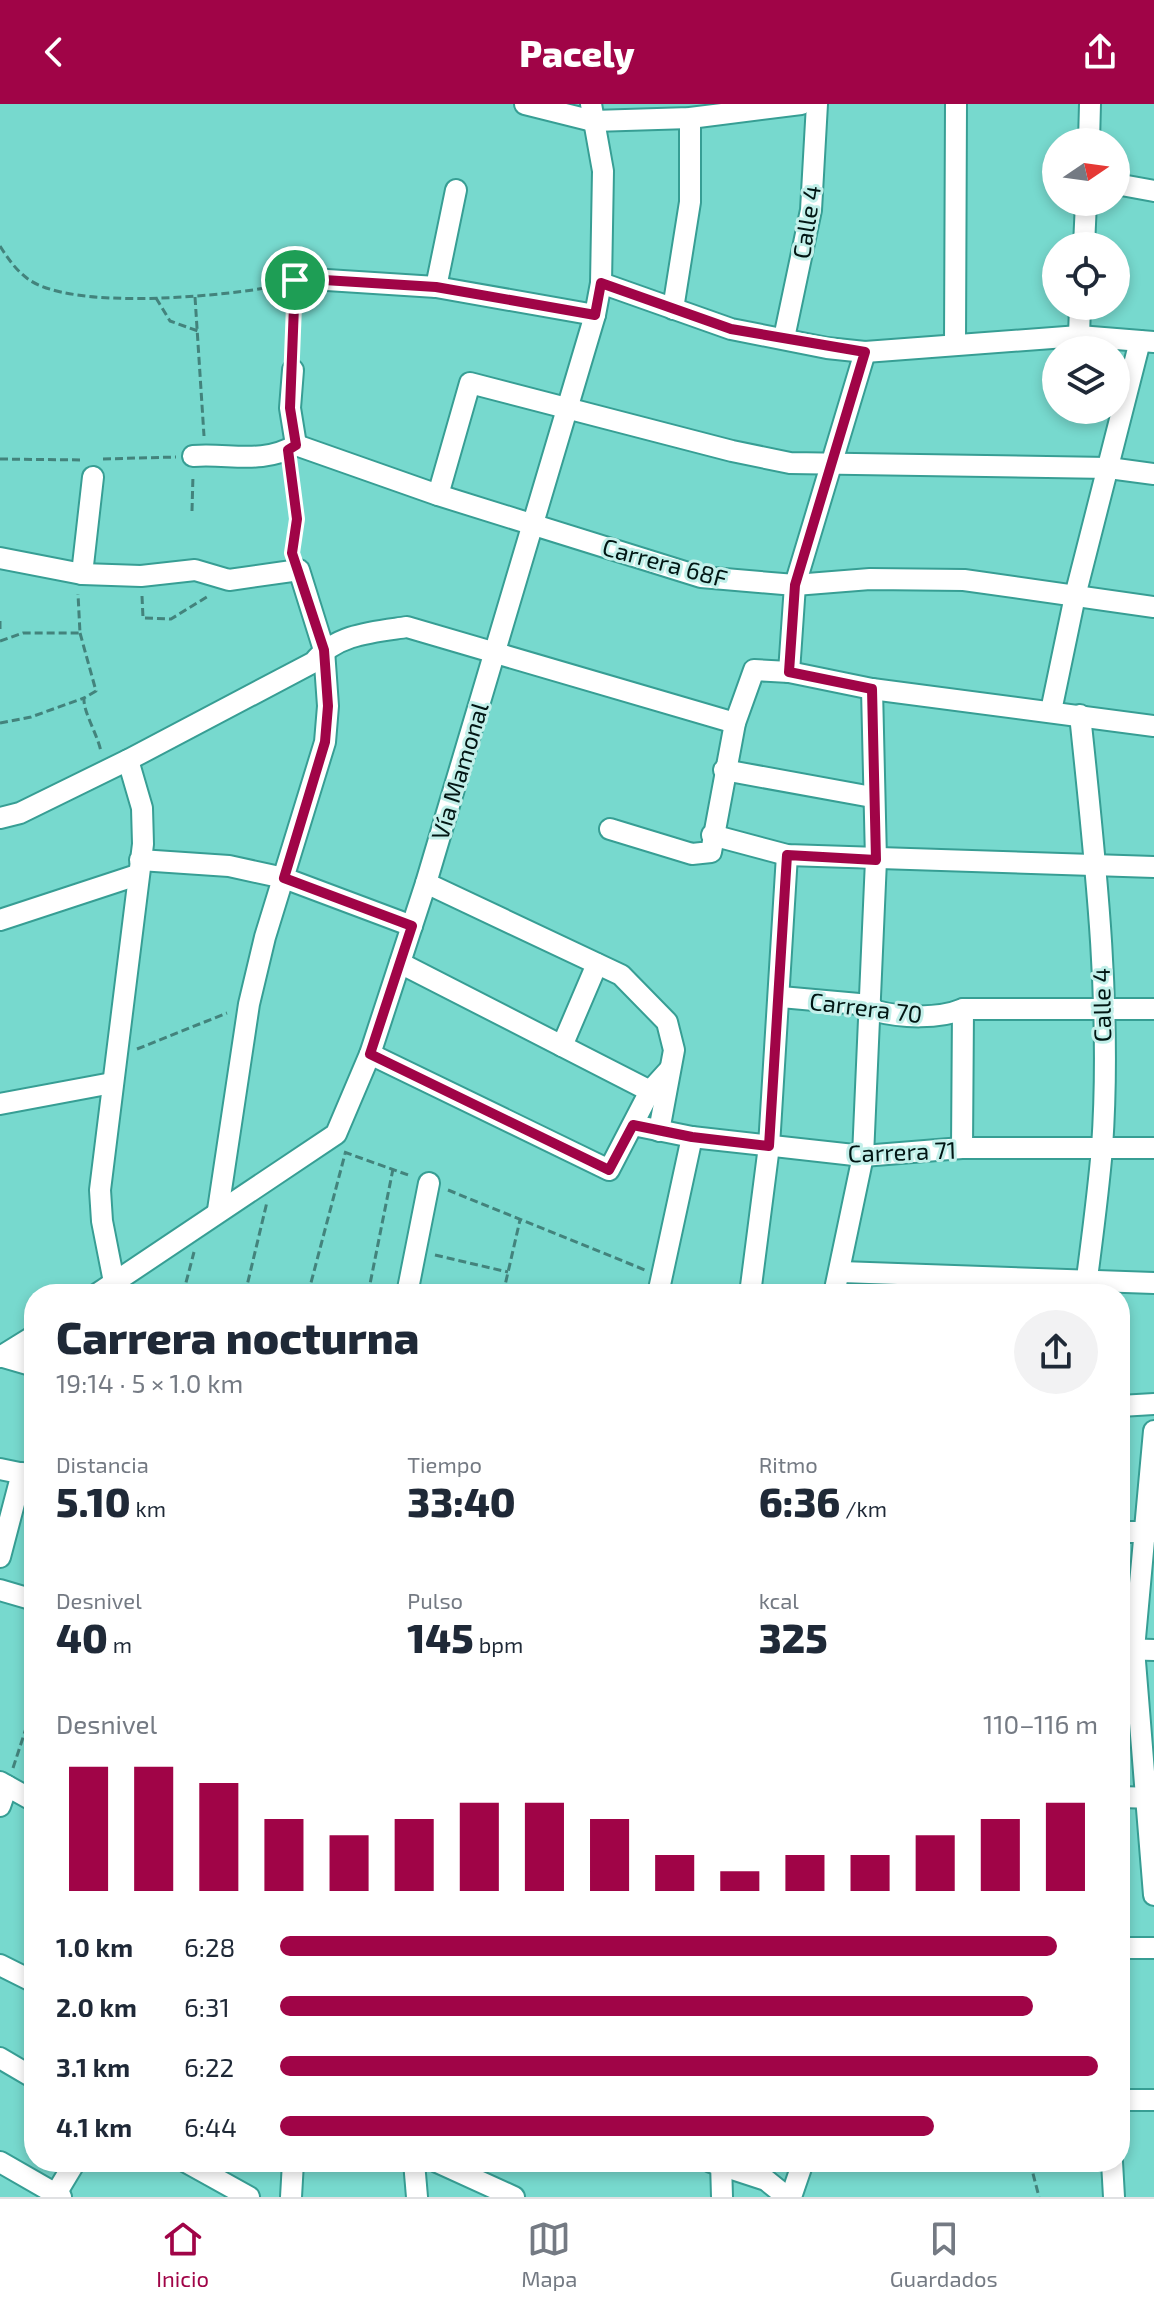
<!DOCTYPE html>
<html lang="es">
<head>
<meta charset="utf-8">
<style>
	body { margin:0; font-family:"Exo 2",sans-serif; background:#f2f2f3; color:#1f2937; height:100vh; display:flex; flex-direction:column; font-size:30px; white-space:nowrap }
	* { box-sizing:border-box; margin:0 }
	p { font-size:26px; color:#747a83 }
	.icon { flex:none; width:44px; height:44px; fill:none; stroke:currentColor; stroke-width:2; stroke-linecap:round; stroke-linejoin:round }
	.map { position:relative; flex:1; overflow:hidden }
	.details { position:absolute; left:24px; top:1180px; width:1106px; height:888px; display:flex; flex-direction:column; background:#fff; border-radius:32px; box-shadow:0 4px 12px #0003 }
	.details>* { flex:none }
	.needle { width:52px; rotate:77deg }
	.tools { position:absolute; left:1042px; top:24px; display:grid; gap:16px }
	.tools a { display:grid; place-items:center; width:88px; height:88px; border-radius:50%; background:#fff; box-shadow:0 4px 12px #0003; font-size:40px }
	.pin { position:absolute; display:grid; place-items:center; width:68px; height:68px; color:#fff; margin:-34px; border:4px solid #fff; border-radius:50%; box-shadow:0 2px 8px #0007 }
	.round { display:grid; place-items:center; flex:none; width:84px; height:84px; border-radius:42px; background:#f2f2f3 }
	.summary { display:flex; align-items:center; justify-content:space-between; height:136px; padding:0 32px }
	h1 { font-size:44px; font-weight:800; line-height:60px }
	.figures { display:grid; grid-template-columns:repeat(3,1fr); gap:12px; height:136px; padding:8px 32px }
	.figures div { display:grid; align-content:center }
	.figures b { font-size:40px; font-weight:800 }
	.figures small { font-size:22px; font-weight:400 }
	.figures p { font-size:22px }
	.chart { height:224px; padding:16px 32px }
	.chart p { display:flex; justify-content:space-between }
	.chart svg { width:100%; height:144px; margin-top:8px; stroke:#a00447; stroke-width:6 }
	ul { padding:0 32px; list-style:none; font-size:26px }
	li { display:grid; grid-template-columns:128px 96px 1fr; align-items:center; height:60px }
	li i { height:20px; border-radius:10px; background:#a00447 }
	header { display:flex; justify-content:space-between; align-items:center; height:104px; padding:0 32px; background:#a00447; color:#fff; font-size:36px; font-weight:800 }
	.menu { display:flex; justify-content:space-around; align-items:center; height:112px; border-top:2px solid #e0e1e3; background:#fff; font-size:22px; color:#747a83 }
	.menu a { display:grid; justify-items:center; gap:4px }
	.menu .on { color:#a00447 }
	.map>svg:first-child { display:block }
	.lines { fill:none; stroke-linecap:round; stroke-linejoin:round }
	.minor-casing { stroke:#379e94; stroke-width:24 }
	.path { stroke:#43837c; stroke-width:3; stroke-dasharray:8 4; stroke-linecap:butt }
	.minor { stroke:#fff; stroke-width:20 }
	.route-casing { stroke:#fff; stroke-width:16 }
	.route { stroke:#a00447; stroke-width:10 }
	.labels { text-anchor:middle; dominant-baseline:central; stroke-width:6; stroke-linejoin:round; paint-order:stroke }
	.street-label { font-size:24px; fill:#021614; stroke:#c3f0ea }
</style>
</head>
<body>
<header><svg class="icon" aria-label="back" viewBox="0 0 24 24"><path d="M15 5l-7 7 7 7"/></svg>Pacely<svg class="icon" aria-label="share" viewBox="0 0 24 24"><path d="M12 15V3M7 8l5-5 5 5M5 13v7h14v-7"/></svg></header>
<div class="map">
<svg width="1154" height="2093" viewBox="0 0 1154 2093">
	<rect width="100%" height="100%" fill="#77d9ce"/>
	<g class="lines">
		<defs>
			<g id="minor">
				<path d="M525,0l68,17 97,-3 111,-14"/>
				<path d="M1089,38l1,-38"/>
				<path d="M1116,80l38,7"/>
				<path d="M1084,142l2,-44"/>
				<path d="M327,176l109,7 159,28"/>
				<path d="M601,179l130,46 96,19 38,4 214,-16 75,6"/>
				<path d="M436,183l20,-97"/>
				<path d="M673,205l17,-107v-84"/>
				<path d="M1079,232l1,-30"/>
				<path d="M784,234l27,-128 6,-106"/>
				<path d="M955,239l1,-239"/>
				<path d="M293,266l-3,38 6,37"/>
				<path d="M193,352c37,-3 69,9 103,-11l142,50 263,82 94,8 75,-6 94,1 190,27"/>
				<path d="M438,391l32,-112 262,68 58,12 319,5 45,6"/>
				<path d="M0,454l82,16 59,2 54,-6 34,10 70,-10 25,80 4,56 -3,36 -60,195 -16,67 -31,206"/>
				<path d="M82,470l11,-97"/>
				<path d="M789,568l6,-87 70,-233"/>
				<path d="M1051,607l24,-115 65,-255"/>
				<path d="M1080,611c15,143 32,290 22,433 -4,49 -11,98 -17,146"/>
				<path d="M724,666l148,27"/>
				<path d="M0,714l20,-5 108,-53 186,-98c22,-28 59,-30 93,-35l328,96"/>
				<path d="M610,725l82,25 19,-2 24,-129 19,-53 35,2 83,17 282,37"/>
				<path d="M712,731l75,20 367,12"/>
				<path d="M140,756l89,6 55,12 128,48"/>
				<path d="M426,779l195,92 46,47 7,28 -15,81"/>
				<path d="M0,816l137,-45"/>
				<path d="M400,859l250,128"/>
				<path d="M781,893l89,8 6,6c26,7 63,8 87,-2h191"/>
				<path d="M562,942l35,-82"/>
				<path d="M370,950l239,116 41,-79 20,-22"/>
				<path d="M0,1000l112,-21"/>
				<path d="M633,1021l59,12 171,19 99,-8h192"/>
				<path d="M962,1044l1,-139"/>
				<path d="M841,1168l313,11"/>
				<path d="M114,1178l-12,-61 -2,-31 43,-346 -1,-36 -14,-48"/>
				<path d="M97,1190l239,-160 34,-80 56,-171 169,-568 6,-32 2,-112 -12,-67"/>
				<path d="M407,1190l22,-111"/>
				<path d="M658,1190l34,-157"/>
				<path d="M750,1190l19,-148 18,-291"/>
				<path d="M834,1190l29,-138 13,-296 -4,-171"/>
				<path d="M0,1253l34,-21"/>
				<path d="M3,1253l31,9"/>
				<path d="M1120,1302l34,-2"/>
				<path d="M1154,1327l-20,218 20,246"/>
				<path d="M0,1365l34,7"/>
				<path d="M1120,1428h34"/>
				<path d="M0,1453l22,-84"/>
				<path d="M0,1486l34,10"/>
				<path d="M1120,1545l34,1"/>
				<path d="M0,1678l34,19"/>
				<path d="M1120,1693l34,1"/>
				<path d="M0,1702l7,-20"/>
				<path d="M1120,1844h34"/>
				<path d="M0,1861l34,17"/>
				<path d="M0,1954l34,20"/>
				<path d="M1120,1996h34"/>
				<path d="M0,2058l61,35"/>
				<path d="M186,2058l63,35"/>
				<path d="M414,2058l3,35"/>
				<path d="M437,2058l77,35"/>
				<path d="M711,2058l55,18 21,17"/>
				<path d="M721,2058l1,35"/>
				<path d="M1112,2058l2,35"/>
				<path d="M54,2093l21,-35"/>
				<path d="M291,2093l2,-35"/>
				<path d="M791,2093l12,-35"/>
			</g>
		</defs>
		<use href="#minor" class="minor-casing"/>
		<g class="path">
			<path d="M0,142c8,13 16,24 28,33 43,31 185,18 237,9 15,-3 28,-8 42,-9"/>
			<path d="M195,193l9,139"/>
			<path d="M156,194l14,23 28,10"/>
			<path d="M294,247l1,-69"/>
			<path d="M0,355l84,1"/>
			<path d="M103,355l73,-2"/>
			<path d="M291,363l6,52 -4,32"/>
			<path d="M192,407l1,-36"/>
			<path d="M142,492l1,22 28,1 39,-24"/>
			<path d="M0,517v9"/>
			<path d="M80,529l16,58 -12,7c-1,14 14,37 17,54"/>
			<path d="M0,537l23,-8h57l-2,-39"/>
			<path d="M0,619l31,-6 53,-19"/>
			<path d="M137,945l90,-36"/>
			<path d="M344,1048l67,24"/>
			<path d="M448,1086l197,80"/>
			<path d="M435,1151l73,17"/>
			<path d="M183,1190l11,-42"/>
			<path d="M245,1190l22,-92"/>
			<path d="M308,1190l37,-140"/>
			<path d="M368,1190l25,-125"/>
			<path d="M503,1190l17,-74"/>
			<path d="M13,1664l21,-64"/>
			<path d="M1030,2058l9,35"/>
		</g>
		<use href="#minor" class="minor"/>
	</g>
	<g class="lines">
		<defs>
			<path id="route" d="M308,175l128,8 159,28 6,-32 130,46 134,23 -70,233 -6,87 83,17 4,171 -89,-5 -18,291 -77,-9 -59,-12 -24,45 -239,-116 42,-128 -128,-48 41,-136 3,-36 -4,-56 -32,-97 5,-34 -9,-69 8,-5 -6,-37 5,-128z"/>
		</defs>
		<use href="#route" class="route-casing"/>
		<use href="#route" class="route"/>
	</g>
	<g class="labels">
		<g class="street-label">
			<text transform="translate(806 118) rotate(-81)">Calle 4</text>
			<text transform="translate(665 458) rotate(15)">Carrera 68F</text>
			<text transform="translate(459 667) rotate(-73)">Vía Mamonal</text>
			<text transform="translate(1101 901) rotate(-91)">Calle 4</text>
			<text transform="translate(866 903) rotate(7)">Carrera 70</text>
			<text transform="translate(902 1047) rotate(-2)">Carrera 71</text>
		</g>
	</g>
</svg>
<div class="tools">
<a><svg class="needle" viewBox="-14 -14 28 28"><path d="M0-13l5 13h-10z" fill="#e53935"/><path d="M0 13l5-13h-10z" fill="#747a83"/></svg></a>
<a><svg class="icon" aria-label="locate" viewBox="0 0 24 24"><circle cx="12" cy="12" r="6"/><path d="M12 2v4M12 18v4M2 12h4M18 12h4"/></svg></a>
<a><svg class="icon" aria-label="layers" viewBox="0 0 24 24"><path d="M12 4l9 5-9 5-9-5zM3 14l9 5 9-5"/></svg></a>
</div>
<div class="pin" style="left:295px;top:176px;background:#1e9e55"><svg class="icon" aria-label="arrive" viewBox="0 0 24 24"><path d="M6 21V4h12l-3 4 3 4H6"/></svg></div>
<section class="details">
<div class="summary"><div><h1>Carrera nocturna</h1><p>19:14 · 5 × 1.0 km</p></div><a class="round"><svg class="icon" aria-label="share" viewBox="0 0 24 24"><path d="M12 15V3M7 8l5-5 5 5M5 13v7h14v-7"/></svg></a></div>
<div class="figures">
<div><p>Distancia</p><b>5.10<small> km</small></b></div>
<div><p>Tiempo</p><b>33:40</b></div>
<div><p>Ritmo</p><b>6:36<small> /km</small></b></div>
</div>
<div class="figures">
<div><p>Desnivel</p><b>40<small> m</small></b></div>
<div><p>Pulso</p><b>145<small> bpm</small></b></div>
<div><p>kcal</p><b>325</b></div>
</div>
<div class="chart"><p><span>Desnivel</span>110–116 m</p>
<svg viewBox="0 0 160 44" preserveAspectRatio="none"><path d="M5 44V6M15 44V6M25 44V11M35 44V22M45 44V27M55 44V22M65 44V17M75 44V17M85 44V22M95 44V33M105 44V38M115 44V33M125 44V33M135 44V27M145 44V22M155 44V17"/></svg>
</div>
<ul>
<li><b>1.0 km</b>6:28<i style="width:95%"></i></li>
<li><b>2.0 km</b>6:31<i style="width:92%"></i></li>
<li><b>3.1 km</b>6:22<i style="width:100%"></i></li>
<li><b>4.1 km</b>6:44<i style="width:80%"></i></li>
</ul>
</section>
</div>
<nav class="menu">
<a class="on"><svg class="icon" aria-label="home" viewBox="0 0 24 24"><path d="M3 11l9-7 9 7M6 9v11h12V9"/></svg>Inicio</a>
<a><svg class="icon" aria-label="map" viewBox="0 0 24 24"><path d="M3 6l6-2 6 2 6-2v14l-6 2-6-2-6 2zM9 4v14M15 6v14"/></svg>Mapa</a>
<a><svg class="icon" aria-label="saved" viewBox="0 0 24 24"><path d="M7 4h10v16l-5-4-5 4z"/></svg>Guardados</a>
</nav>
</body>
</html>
